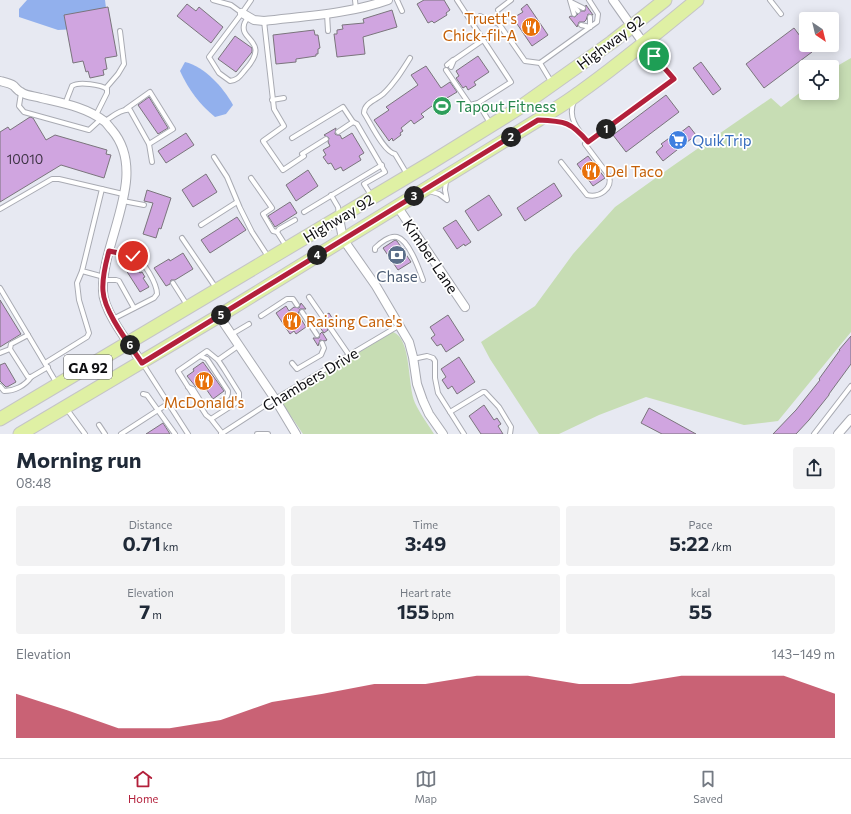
<!DOCTYPE html>
<html lang="en">
<head>
<meta charset="utf-8">
<style>
	body { margin:0; font-family:Commissioner,sans-serif; background:#f2f2f3; color:#1f2937; height:100vh; display:flex; flex-direction:column; font-size:15px; white-space:nowrap }
	* { box-sizing:border-box; margin:0 }
	p { font-size:13px; color:#747a83 }
	.icon { flex:none; width:22px; height:22px; fill:none; stroke:currentColor; stroke-width:2; stroke-linecap:round; stroke-linejoin:round }
	.map { position:relative; height:434px; overflow:hidden }
	.side { display:flex; flex-direction:column; background:#fff; flex:1 }
	.side>* { flex:none }
	.needle { width:26px; rotate:145deg }
	.tools { position:absolute; left:799px; top:12px; display:grid; gap:8px }
	.tools a { display:grid; place-items:center; width:40px; height:40px; border-radius:4px; background:#fff; box-shadow:0 2px 10px #0003; font-size:20px }
	.pin { position:absolute; display:grid; place-items:center; width:34px; height:34px; color:#fff; margin:-17px; border:2px solid #fff; border-radius:50%; box-shadow:0 1px 4px #0007 }
	.km { position:absolute; width:20px; height:20px; margin:-10px; border-radius:50%; background:#222; color:#fff; font-size:11px; line-height:20px; text-align:center }
	.round { display:grid; place-items:center; flex:none; width:42px; height:42px; border-radius:4px; background:#f2f2f3 }
	.overview { display:flex; align-items:center; justify-content:space-between; height:68px; padding:0 16px }
	h1 { font-size:22px; font-weight:700; line-height:30px }
	.figures { display:grid; grid-template-columns:repeat(3,1fr); gap:6px; height:68px; padding:4px 16px }
	.figures div { display:grid; align-content:center; border-radius:4px; background:#f2f2f3; text-align:center }
	.figures b { font-size:20px; font-weight:700 }
	.figures small { font-size:11px; font-weight:400 }
	.figures p { font-size:11px }
	.chart { height:112px; padding:8px 16px }
	.chart p { display:flex; justify-content:space-between }
	.chart svg { width:100%; height:72px; margin-top:4px; fill:#b3203b; opacity:.7 }
	.tabs { display:flex; justify-content:space-around; align-items:center; height:56px; border-top:1px solid #e0e1e3; background:#fff; font-size:11px; color:#747a83 }
	.tabs a { display:grid; justify-items:center; gap:2px }
	.tabs .selected { color:#b3203b }
	.map>svg:first-child { display:block }
	.green { fill:#c7ddb4 }
	.water { fill:#92b0ed }
	.building { fill:#d0a5e0; stroke:#7a757c }
	.lines { fill:none; stroke-linecap:round; stroke-linejoin:round }
	.service-casing { stroke:#a9abb3; stroke-width:6 }
	.minor-casing { stroke:#a9abb3; stroke-width:10 }
	.primary-casing { stroke:#c5c5c6; stroke-width:15 }
	.service { stroke:#fff; stroke-width:4 }
	.minor { stroke:#fff; stroke-width:8 }
	.primary { stroke:#dff0a4; stroke-width:13 }
	.route-casing { stroke:#fff; stroke-width:8 }
	.route { stroke:#b3203b; stroke-width:5 }
	.labels { text-anchor:middle; dominant-baseline:central; stroke-width:3.5; stroke-linejoin:round; paint-order:stroke }
	.number-label { font-size:13px; fill:#3e3445 }
	.shield { fill:#fff; stroke:#565658; stroke-width:1 }
	.shield-label { font-size:14px; font-weight:bold; fill:#0e0e11 }
	.food-label { font-size:15px; fill:#c56008; stroke:#fff; text-anchor:start }
	.street-label { font-size:15px; fill:#0e0e11; stroke:#fff }
	.leisure-label { font-size:15px; fill:#27864d; stroke:#fff; text-anchor:start }
	.shop-label { font-size:15px; fill:#366cbe; stroke:#fff; text-anchor:start }
	.service-label { font-size:15px; fill:#4e5e75; stroke:#fff }
</style>
</head>
<body>
<div class="map">
<svg width="851" height="434" viewBox="0 0 851 434">
	<rect width="100%" height="100%" fill="#e7e9f2"/>
	<g class="green">
		<path d="M851,58v274l-73,89 -34,4 -98,-28 -47,18 -40,19h-20l-49,-75 -9,-17 54,-36 38,-52 42,-47 59,-42 97,-67 10,9 25,-19v5h26v-24z"/>
		<path d="M393,332c19,7 14,53 22,71 5,11 13,21 19,31h-131l-21,-31 2,-6z"/>
	</g>
	<g class="water">
		<path d="M27,0h78l1,8 -12,20 -36,2 -39,-13v-8z"/>
		<path d="M185,62c20,5 38,25 48,43l-7,9 -11,3c-16,-13 -26,-27 -35,-46z"/>
	</g>
	<g class="building">
		<path d="M424,0h20l6,10 -4,3 1,2 -13,8 -2,-2 -4,2 -11,-19z"/>
		<path d="M187,4l9,7 3,-4 24,20 -12,16 -34,-27z"/>
		<path d="M527,4l21,31 -16,11 -19,-28 10,-6 -2,-3z"/>
		<path d="M586,5l7,10 -5,-1 -2,6 -2,2h-5l-2,5 -8,-10 2,-1 4,1 6,-6h4z"/>
		<path d="M108,7l9,49 -12,2 2,11 -4,1 1,5 -14,3 -2,-7 -2,1 -3,-11 -10,2 -9,-48z"/>
		<path d="M392,10l5,17 -34,10 2,17 -28,3 -3,-23h3v-4l6,-1 -1,-4 22,-2 -1,-4z"/>
		<path d="M794,28l18,24 -48,36 -18,-24z"/>
		<path d="M314,30l1,5h3l2,13 -2,1v5h-2v2l-20,3v3l-20,2 -3,-29z"/>
		<path d="M235,36l17,12v4l-16,20 -18,-13z"/>
		<path d="M478,56l11,16 -15,10 2,3 -8,5 -2,-4 -3,2 -7,-10 3,-2 -3,-5z"/>
		<path d="M701,62l20,27 -8,6 -20,-27z"/>
		<path d="M426,66l15,22 9,-6 7,10 -10,6 2,2 -3,2 1,2 -8,6 -2,-3 -3,2 -2,-3 -11,8 3,3 -10,7 -3,-4 -10,8 2,3 -3,2 1,2 -8,6 -1,-3 -3,3 -15,-21 15,-10 -3,-3 32,-22 -7,-10z"/>
		<path d="M666,95l13,17 -53,40 -13,-17z"/>
		<path d="M149,97l19,31 -10,6 -20,-29z"/>
		<path d="M30,117l3,1 13,22 9,-5 52,15 -1,4 5,1 -7,23 -43,-13 -61,37v-70l8,-5 2,3z"/>
		<path d="M689,126l7,9 -33,26 -7,-9 7,-6 -2,-2 18,-13 1,2z"/>
		<path d="M336,128l-1,6 2,1h3l2,4 10,-6 12,20 -5,3 2,4 -18,11 -2,-4 -6,3 -4,-7 -3,1 -5,-7 3,-2 -3,-5 7,-4 -2,-4 1,-4 -5,-3z"/>
		<path d="M186,133l8,12 -28,18 -8,-12z"/>
		<path d="M588,156l17,22 -12,8 -16,-22z"/>
		<path d="M308,170l10,16 -22,15 -10,-16z"/>
		<path d="M206,174l11,18 -24,15 -11,-17z"/>
		<path d="M554,183l8,13 -37,25 -8,-13z"/>
		<path d="M147,190l24,8 -10,31 -2,-1 -3,10 -13,-4 10,-31 -9,-2z"/>
		<path d="M489,195l13,20 -24,16 -13,-20z"/>
		<path d="M290,202l7,11 -22,14 -7,-11z"/>
		<path d="M237,217l9,13 -36,23 -9,-13z"/>
		<path d="M456,220l15,22 -6,4 -1,-2 -7,5 -14,-21z"/>
		<path d="M395,240l2,1 14,21 -13,8 -15,-22z"/>
		<path d="M183,253l10,16 -18,11h-4l-1,4 -4,2 -12,-18 15,-9 1,2z"/>
		<path d="M133,262l7,11 2,-1 3,5 -2,1 6,9 -9,5 -16,-25z"/>
		<path d="M0,300l21,34 -21,13z"/>
		<path d="M301,303l5,6h-6l-2,5 8,13 -10,7 -2,-3 -4,3 -14,-21 10,-7 3,5 5,-4 5,1z"/>
		<path d="M329,313l7,11 -3,2 -7,-11z"/>
		<path d="M448,315l16,25 -18,12 -5,-8 -4,2 -6,-8 4,-3 -5,-8z"/>
		<path d="M320,319l8,11 -4,3 -8,-11z"/>
		<path d="M322,332l5,8 -2,1 -5,-1 -2,6 -5,-8h6l1,-4z"/>
		<path d="M851,336v28l-22,30v1l-20,25 -13,14h-23l23,-24 24,-30 -1,-1 21,-29h-1z"/>
		<path d="M459,357l16,25 -18,12 -5,-8 -4,3 -6,-9 4,-3 -5,-8z"/>
		<path d="M203,362l21,29 -11,8 -11,-16 -6,4 -9,-11 7,-5 -1,-2z"/>
		<path d="M5,363l11,19 -9,5h-1l-6,-6v-16z"/>
		<path d="M484,405l10,15 3,-2 4,6 -3,2 5,8h-22l-12,-18z"/>
		<path d="M649,408l47,26h-34l-21,-11z"/>
		<path d="M163,423l7,11h-24z"/>
	</g>
	<g class="lines">
		<defs>
			<g id="service">
				<path d="M213,0l18,5 11,8"/>
				<path d="M355,0l1,9"/>
				<path d="M397,0l5,11"/>
				<path d="M570,0l4,14"/>
				<path d="M770,0l11,14"/>
				<path d="M571,2l12,6"/>
				<path d="M572,4l6,7"/>
				<path d="M498,10l13,-10"/>
				<path d="M327,14l1,17"/>
				<path d="M480,16l19,8 26,37 15,2 57,-41 1,-8 -9,-14"/>
				<path d="M248,17c-1,2 -4,6 -4,8 -4,16 27,16 1,45 -5,6 -7,10 -15,11l-11,-8 -10,-16 33,-44 9,-13"/>
				<path d="M264,21l10,88 10,17 -21,15 20,29 21,-14"/>
				<path d="M581,25l9,2"/>
				<path d="M590,27v-10"/>
				<path d="M540,63l12,20"/>
				<path d="M447,65l6,-5"/>
				<path d="M451,67l3,-7 29,-20"/>
				<path d="M446,70l24,35 8,-2 33,-21 -54,-82"/>
				<path d="M106,88l12,-14 6,-10 -4,-33"/>
				<path d="M21,93l-2,13 5,6 65,18 12,-11"/>
				<path d="M272,100l12,-2"/>
				<path d="M574,101c-7,17 4,29 14,41l86,-63 -29,-35"/>
				<path d="M478,103l12,20"/>
				<path d="M65,104l7,-18c7,-5 29,-1 35,3v4l-11,22"/>
				<path d="M126,109l24,-17 23,37 -24,15"/>
				<path d="M545,120l19,2 11,6"/>
				<path d="M105,121c7,-4 17,-13 25,-11l19,34 3,18"/>
				<path d="M338,132l15,-10 4,2 28,48 -21,12 7,11"/>
				<path d="M292,138l51,-31 10,15"/>
				<path d="M302,154l24,-15"/>
				<path d="M214,157l13,20 13,31 12,24 17,26"/>
				<path d="M561,162l26,33c12,3 26,-6 22,-19l-24,-32"/>
				<path d="M407,174l-12,-20c-11,-2 -24,-30 -31,-41 0,-10 12,-13 19,-19 11,-10 19,-23 27,-36"/>
				<path d="M251,178l21,30 -9,6 10,17 4,1"/>
				<path d="M102,189l-20,82 22,6"/>
				<path d="M429,191l10,3 8,6 -2,-10 1,-9"/>
				<path d="M331,195l7,12 1,8"/>
				<path d="M123,201l21,4"/>
				<path d="M0,209l52,-30h7l64,15"/>
				<path d="M304,212l78,-47"/>
				<path d="M201,225l36,-23"/>
				<path d="M182,238l34,50"/>
				<path d="M286,246l-9,-14 2,-3 16,-9"/>
				<path d="M375,250v-2c5,-5 15,-13 22,-11 12,3 22,32 26,43"/>
				<path d="M109,251c8,2 18,2 26,6 9,4 22,27 22,37l-3,4 -41,21"/>
				<path d="M104,280h12l3,1 15,27"/>
				<path d="M173,283l14,22"/>
				<path d="M0,288l56,94"/>
				<path d="M309,297l40,58"/>
				<path d="M302,312l15,23"/>
				<path d="M261,316l26,-17h6l4,6"/>
				<path d="M232,334l17,-10"/>
				<path d="M28,335l-17,9 -1,5 16,25 2,3h3l17,-10"/>
				<path d="M0,353l10,-4"/>
				<path d="M413,359l14,-3 6,2 2,3v17l3,15 26,41"/>
				<path d="M218,360l20,-14"/>
				<path d="M45,363l42,-26 2,-4 -10,-33 -2,-17 5,-12"/>
				<path d="M292,363l5,6 24,-14 3,-7 -2,-5"/>
				<path d="M143,364l45,70"/>
				<path d="M0,386l4,5c10,0 21,-5 27,-14"/>
				<path d="M188,387l5,2 10,16h3c8,-2 23,-3 22,-14l-21,-32 -7,-3"/>
				<path d="M143,394l4,1 28,39"/>
				<path d="M66,408l19,26"/>
				<path d="M450,412l33,-20h2l14,15 12,20 -1,7"/>
				<path d="M211,419l28,-18v-8l-15,-24 -6,-9 -11,-9 -29,20 28,44 5,4 11,14"/>
				<path d="M99,425l6,9"/>
				<path d="M121,434l48,-31"/>
				<path d="M221,434l54,-35 125,-74"/>
				<path d="M257,434h11"/>
				<path d="M814,434l37,-48"/>
			</g>
			<g id="minor">
				<path d="M613,0l31,44"/>
				<path d="M242,13l12,7 10,1c41,-5 85,-7 124,-21"/>
				<path d="M0,81c4,1 10,2 14,5 2,2 4,5 7,6 5,4 14,4 20,6 21,5 45,9 63,23 3,2 5,6 8,9 38,45 -11,111 -9,161 0,20 27,54 39,72"/>
				<path d="M397,206l68,101"/>
				<path d="M339,218l4,21 33,47 33,56 4,15 4,27 6,17 6,13 14,20"/>
				<path d="M219,316l56,83 21,35"/>
				<path d="M838,434l13,-15"/>
			</g>
			<g id="primary">
				<path d="M0,419l432,-257 87,-54 93,-66 53,-42"/>
				<path d="M20,434l199,-118 319,-196c14,-9 28,-17 41,-27 41,-29 79,-61 118,-93"/>
			</g>
		</defs>
		<use href="#service" class="service-casing"/>
		<use href="#minor" class="minor-casing"/>
		<use href="#primary" class="primary-casing"/>
		<use href="#service" class="service"/>
		<use href="#minor" class="minor"/>
		<use href="#primary" class="primary"/>
	</g>
	<g class="lines">
		<defs>
			<path id="route" d="M133,256l-24,-5c-3,11 -7,29 -6,40 1,21 27,54 39,72l396,-243c27,1 33,2 50,22l86,-63 -20,-23"/>
		</defs>
		<use href="#route" class="route-casing"/>
		<use href="#route" class="route"/>
	</g>
	<defs>
		<symbol id="restaurant-disc" viewBox="-11 -11 22 22"><circle r="9.5" fill="#e8710a" stroke="#fff"/><path d="M-5-6h1v4h1v-4h1v4h1v-4h1v5L-1.5 .5V6h-2V.5L-5-1ZM5-6V6H3V1.5H1.5Q1.5-4 5-6Z" fill="#fff"/></symbol>
		<symbol id="stadium-disc" viewBox="-11 -11 22 22"><circle r="9.5" fill="#2e9e5b" stroke="#fff"/><path d="M0-5a6.5 5 0 1 0 0 10a6.5 5 0 1 0 0-10ZM-3.5-1.8h7v3.6h-7Z" fill="#fff"/></symbol>
		<symbol id="supermarket-disc" viewBox="-11 -11 22 22"><circle r="9.5" fill="#3f7fe0" stroke="#fff"/><path d="M-6-5.5h2.5l.6 2H6L4.5 2H-2.5L-4.4-4H-6ZM-1.5 3.2a1.3 1.3 0 1 0 .1 0ZM3 3.2a1.3 1.3 0 1 0 .1 0Z" fill="#fff"/></symbol>
		<symbol id="bank-disc" viewBox="-11 -11 22 22"><circle r="9.5" fill="#5c6f8a" stroke="#fff"/><path d="M-6-4H6V4H-6ZM0-2.3a2.3 2.3 0 1 0 0 4.6a2.3 2.3 0 1 0 0-4.6Z" fill="#fff"/></symbol>
	</defs>
	<g fill-rule="evenodd">
		<use href="#restaurant-disc" x="520" y="16" width="22" height="22"/>
		<use href="#stadium-disc" x="431" y="95" width="22" height="22"/>
		<use href="#supermarket-disc" x="667" y="129" width="22" height="22"/>
		<use href="#restaurant-disc" x="580" y="160" width="22" height="22"/>
		<use href="#bank-disc" x="386" y="244" width="22" height="22"/>
		<use href="#restaurant-disc" x="281" y="310" width="22" height="22"/>
		<use href="#restaurant-disc" x="193" y="370" width="22" height="22"/>
	</g>
	<g class="labels">
		<g class="number-label">
			<text x="25" y="159">10010</text>
		</g>
		<rect class="shield" x="64" y="355" width="48" height="24" rx="3"/>
		<g class="shield-label">
			<text x="88" y="367">GA 92</text>
		</g>
		<g class="food-label">
			<text x="517" y="18" text-anchor="end">Truett's<tspan x="517" dy="17">Chick-fil-A</tspan></text>
			<text x="605" y="171">Del Taco</text>
			<text x="306" y="321">Raising Cane's</text>
			<text x="204" y="402" text-anchor="middle">McDonald's</text>
		</g>
		<g class="street-label">
			<text transform="translate(610 42) rotate(-37)">Highway 92</text>
			<text transform="translate(338 218) rotate(-31)">Highway 92</text>
			<text transform="translate(431 256) rotate(56)">Kimber Lane</text>
			<text transform="translate(310 379) rotate(-31)">Chambers Drive</text>
		</g>
		<g class="leisure-label">
			<text x="456" y="106">Tapout Fitness</text>
		</g>
		<g class="shop-label">
			<text x="692" y="140">QuikTrip</text>
		</g>
		<g class="service-label">
			<text x="397" y="276">Chase</text>
		</g>
	</g>
</svg>
<div class="tools">
<a><svg class="needle" viewBox="-14 -14 28 28"><path d="M0-13l5 13h-10z" fill="#e53935"/><path d="M0 13l5-13h-10z" fill="#747a83"/></svg></a>
<a><svg class="icon" aria-label="locate" viewBox="0 0 24 24"><circle cx="12" cy="12" r="6"/><path d="M12 2v4M12 18v4M2 12h4M18 12h4"/></svg></a>
</div>
<div class="pin" style="left:654px;top:56px;background:#1e9e55"><svg class="icon" aria-label="arrive" viewBox="0 0 24 24"><path d="M6 21V4h12l-3 4 3 4H6"/></svg></div>
<div class="pin" style="left:133px;top:256px;background:#d93025"><svg class="icon" aria-label="check" viewBox="0 0 24 24"><path d="M5 12l5 5 9-10"/></svg></div>
<b class="km" style="left:606px;top:129px">1</b>
<b class="km" style="left:511px;top:137px">2</b>
<b class="km" style="left:414px;top:196px">3</b>
<b class="km" style="left:317px;top:255px">4</b>
<b class="km" style="left:221px;top:315px">5</b>
<b class="km" style="left:130px;top:345px">6</b>
</div>
<section class="side">
<div class="overview"><div><h1>Morning run</h1><p>08:48</p></div><a class="round"><svg class="icon" aria-label="share" viewBox="0 0 24 24"><path d="M12 15V3M7 8l5-5 5 5M5 13v7h14v-7"/></svg></a></div>
<div class="figures">
<div><p>Distance</p><b>0.71<small> km</small></b></div>
<div><p>Time</p><b>3:49</b></div>
<div><p>Pace</p><b>5:22<small> /km</small></b></div>
</div>
<div class="figures">
<div><p>Elevation</p><b>7<small> m</small></b></div>
<div><p>Heart rate</p><b>155<small> bpm</small></b></div>
<div><p>kcal</p><b>55</b></div>
</div>
<div class="chart"><p><span>Elevation</span>143–149 m</p>
<svg viewBox="0 0 160 44" preserveAspectRatio="none"><path d="M0 44V17L10 27L20 38L30 38L40 33L50 22L60 17L70 11L80 11L90 6L100 6L110 11L120 11L130 6L140 6L150 6L160 17V44z"/></svg>
</div>
</section>
<nav class="tabs">
<a class="selected"><svg class="icon" aria-label="home" viewBox="0 0 24 24"><path d="M3 11l9-7 9 7M6 9v11h12V9"/></svg>Home</a>
<a><svg class="icon" aria-label="map" viewBox="0 0 24 24"><path d="M3 6l6-2 6 2 6-2v14l-6 2-6-2-6 2zM9 4v14M15 6v14"/></svg>Map</a>
<a><svg class="icon" aria-label="saved" viewBox="0 0 24 24"><path d="M7 4h10v16l-5-4-5 4z"/></svg>Saved</a>
</nav>
</body>
</html>
